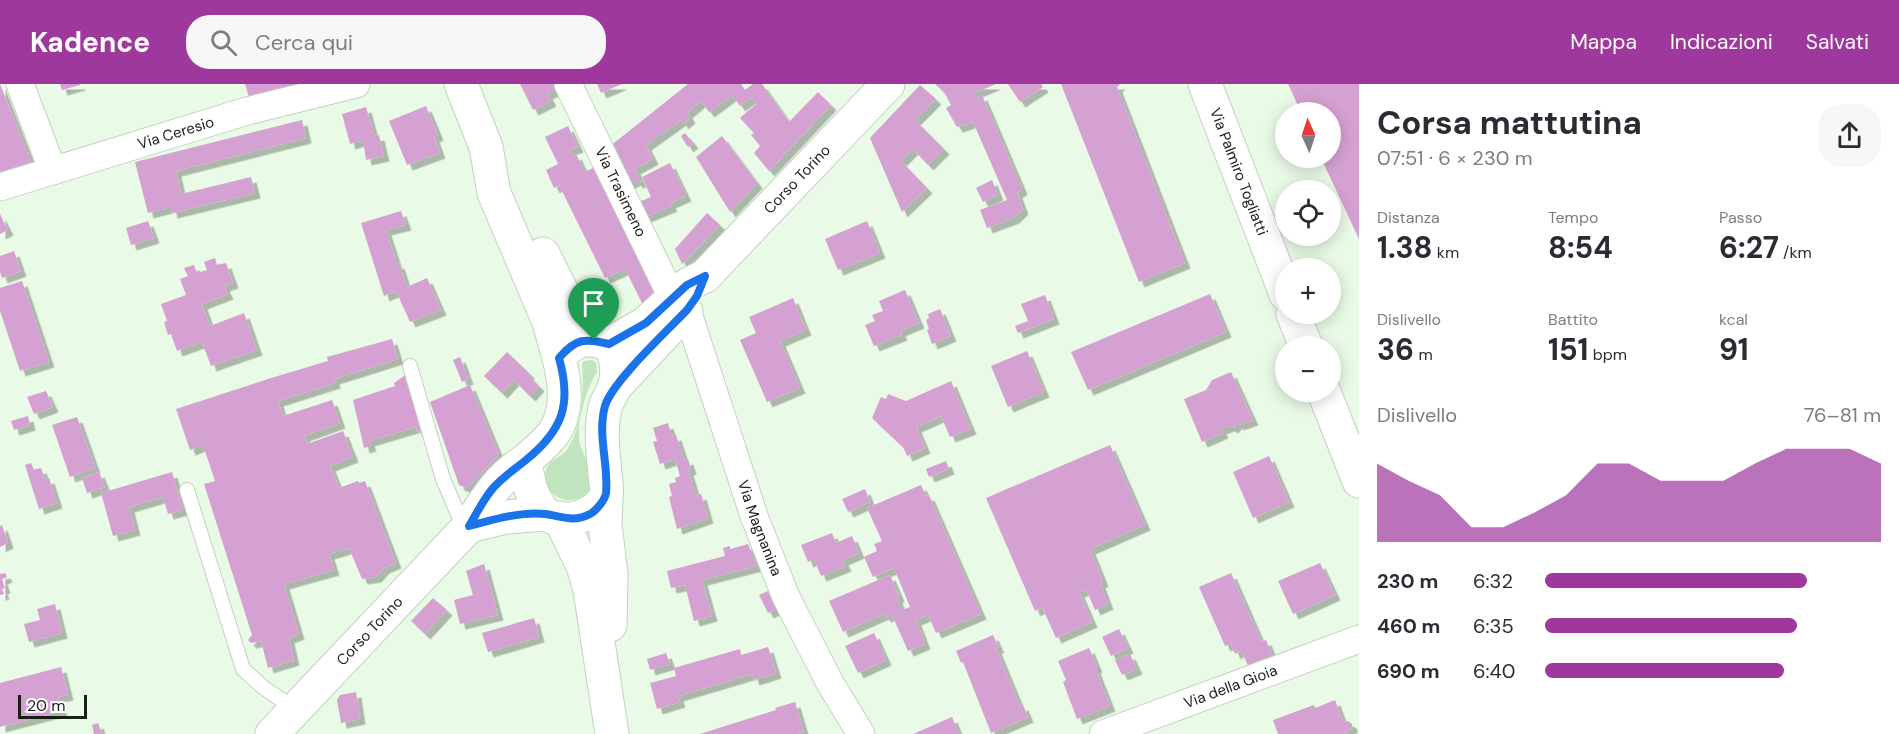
<!DOCTYPE html>
<html lang="it">
<head>
<meta charset="utf-8">
<style>
	body { margin:0; font-family:"DM Sans",sans-serif; background:#f7f7f7; color:#2b2b33; height:100vh; display:flex; flex-direction:column; font-size:22px; white-space:nowrap }
	* { box-sizing:border-box; margin:0 }
	p { font-size:20px; color:#7c7c81 }
	.icon { flex:none; width:33px; height:33px; fill:none; stroke:currentColor; stroke-width:2; stroke-linecap:round; stroke-linejoin:round }
	.map { position:relative; flex:1; overflow:hidden }
	.panel { display:flex; flex-direction:column; background:#fff; width:540px }
	.panel>* { flex:none }
	.needle { width:39px; rotate:357deg }
	.tools { position:absolute; left:1275px; top:18px; display:grid; gap:12px }
	.tools a { display:grid; place-items:center; width:66px; height:66px; border-radius:50%; background:#fff; box-shadow:0 3px 15px #0003; font-size:30px }
	.scale { position:absolute; left:18px; bottom:15px; width:69px; box-sizing:border-box; padding-left:6px; border:3px solid #191f18; border-top:0; font-size:16px; line-height:21px; white-space:nowrap; color:#191f18; -webkit-text-stroke:4px #fff; paint-order:stroke }
	.pin { position:absolute; display:grid; place-items:center; width:51px; height:51px; color:#fff; margin:-62px -26px; border-radius:50% 50% 50% 0; rotate:-45deg; box-shadow:0 0 6px #0007 }
	.pin .icon { rotate:45deg }
	.round { display:grid; place-items:center; flex:none; width:63px; height:63px; border-radius:24px; background:#f7f7f7 }
	.head { display:flex; align-items:center; justify-content:space-between; height:102px; padding:0 18px }
	h1 { font-size:33px; font-weight:700; line-height:45px }
	.stats { display:grid; grid-template-columns:repeat(3,1fr); gap:9px; height:102px; padding:6px 18px }
	.stats div { display:grid; align-content:center }
	.stats b { font-size:30px; font-weight:700 }
	.stats small { font-size:16px; font-weight:400 }
	.stats p { font-size:16px }
	.chart { height:168px; padding:12px 18px }
	.chart p { display:flex; justify-content:space-between }
	.chart svg { width:100%; height:108px; margin-top:6px; fill:#9e389d; opacity:.7 }
	ul { padding:0 18px; list-style:none; font-size:20px }
	li { display:grid; grid-template-columns:96px 72px 1fr; align-items:center; height:45px }
	li i { height:15px; border-radius:8px; background:#9e389d }
	header { display:flex; align-items:center; gap:36px; box-sizing:border-box; height:84px; padding:0 30px; background:#9e389d; color:#fff }
	header strong { font-size:28px }
	nav { display:flex; gap:33px; margin-inline-start:auto; font-size:21px }
	.search { width:420px; height:54px; background:#f7f7f7; display:flex; align-items:center; gap:15px; box-sizing:border-box; padding:0 21px; border-radius:24px; color:#7c7c81; font-size:22px }
	main { display:flex; flex:1; min-height:0 }
	.map>svg:first-child { display:block }
	.green { fill:#c1e3bd }
	.building { fill:#d5a1d2; filter:url(#shadow) }
	.lines { fill:none; stroke-linecap:round; stroke-linejoin:round }
	.service-casing { stroke:#c1d3bf; stroke-width:16 }
	.minor-casing { stroke:#c1d3bf; stroke-width:29 }
	.tertiary-casing { stroke:#c1d3bf; stroke-width:35 }
	.secondary-casing { stroke:#c1d3bf; stroke-width:35 }
	.service { stroke:#fff; stroke-width:14 }
	.minor { stroke:#fff; stroke-width:27 }
	.tertiary { stroke:#fff; stroke-width:33 }
	.secondary { stroke:#fff; stroke-width:33 }
	.route-casing { stroke:#fff; stroke-width:12 }
	.route { stroke:#1a73e8; stroke-width:8 }
	.labels { text-anchor:middle; dominant-baseline:central; stroke-width:5; stroke-linejoin:round; paint-order:stroke }
	.street-label { font-size:15px; fill:#191f18; stroke:#fff }
</style>
</head>
<body>
<header>
<strong>Kadence</strong>
<div class="search"><svg class="icon" aria-label="search" viewBox="0 0 24 24"><circle cx="10" cy="10" r="6"/><path d="M15 15l6 6"/></svg>Cerca qui</div>
<nav><a>Mappa</a><a>Indicazioni</a><a>Salvati</a></nav>
</header>
<main>
<div class="map">
<svg width="1359" height="650" viewBox="0 0 1359 650">
	<defs>
		<filter id="shadow"><feDropShadow dx="5.5" dy="5.5" stdDeviation="0" flood-color="#0004"/></filter>
	</defs>
	<rect width="100%" height="100%" fill="#e9fae6"/>
	<path class="green" d="M592,276l4,3 1,9c-11,17 -24,58 -15,78 4,10 11,19 11,30 0,11 -12,19 -22,20 -16,1 -29,-14 -25,-30 4,-12 16,-12 22,-22 15,-23 16,-57 14,-84l2,-3z"/>
	<g class="building">
		<path d="M0,0l31,78 -31,12z"/>
		<path d="M60,0h20v1l-18,5z"/>
		<path d="M245,0h56l-51,17z"/>
		<path d="M520,0h34l3,5 -10,5 4,7 -18,9z"/>
		<path d="M597,0h25l-21,9z"/>
		<path d="M688,0h53l4,6 8,-6h9l27,38 29,-30 13,13 -62,66 -15,-18 6,-7 -9,-11 3,-2 -14,-15 16,-14 -4,-7 -12,9 -8,-11 -23,17 -8,-11 -14,12 3,5 -7,6 -2,-4 -35,25 7,14 -18,10 6,13 -4,1 -1,-3 -10,5 -17,-38z"/>
		<path d="M935,0h61l-24,10 2,5 8,-4 40,94 -5,4 6,16 -9,9 -27,10 -7,-18 27,-10 -34,-78 -16,5 -11,-19 5,-3 -7,-13z"/>
		<path d="M1008,0h33l2,3 -23,15z"/>
		<path d="M1061,0h59l-3,3 68,176 -46,19z"/>
		<path d="M1288,0h71v155l-38,-81h9v-46h-29z"/>
		<path d="M920,1l16,14 -21,21 29,29 -16,16 -15,-16 -12,12 26,27 -25,24 -32,-74z"/>
		<path d="M426,22l12,29 -4,2 6,16 -33,12 -18,-44z"/>
		<path d="M366,23l8,29 5,-1 5,21 -18,4 -3,-20 -13,4 -8,-30z"/>
		<path d="M302,36l4,18 -130,33 5,23 70,-17 4,16 -83,20 -1,-6 -23,6 -13,-51z"/>
		<path d="M568,42l10,21 -8,3 3,6 3,-2 9,18 12,-6 60,124 -14,15 -18,-36 -20,9 -46,-93 -5,3 -8,-18 12,-6 -13,-27z"/>
		<path d="M685,49l8,10 -5,4 -7,-11z"/>
		<path d="M722,52l35,47 -27,29 -34,-55z"/>
		<path d="M670,79l16,33 -16,7 2,3 -31,13 -7,-15 17,-7 -9,-20z"/>
		<path d="M992,96l6,15 -15,7 -7,-14z"/>
		<path d="M401,127l5,14 -20,5 11,34 2,-1 8,24 20,-9 14,32 -31,12 -14,-31 -12,5 -23,-73z"/>
		<path d="M707,129l13,12 -38,39 -7,-15z"/>
		<path d="M0,130l8,16 -8,4z"/>
		<path d="M148,137l6,17 -23,7 -5,-17z"/>
		<path d="M867,137l13,32 -42,17 -13,-31z"/>
		<path d="M14,167l7,20 -19,7 -2,-6v-16z"/>
		<path d="M215,174l2,7 9,-2 7,20 -9,3 4,8 -26,10 8,22 34,-13 13,37 -46,16 -9,-24 -25,9 -6,-17 -3,1 -4,-13 3,-1 -6,-17 25,-9 -6,-16 8,-3 -4,-8 10,-3 3,8 10,-3 -3,-8z"/>
		<path d="M22,197l27,81 -29,9 -20,-60v-23z"/>
		<path d="M905,206l14,33 -19,8 2,4 -28,11 -9,-21 10,-4 -3,-6 11,-4 -4,-10z"/>
		<path d="M1210,210l16,38 -138,58 -17,-38z"/>
		<path d="M1045,211l9,24 -36,14 -3,-7 13,-5 -7,-17z"/>
		<path d="M793,214l13,32 -26,11 20,47 -33,14 -27,-62 16,-7 -7,-16z"/>
		<path d="M940,225l11,27 -19,8 -5,-14 2,-1 -3,-9 3,-2 -1,-4z"/>
		<path d="M392,255l6,20 -64,20 1,4 -57,18 5,15 49,-16 8,23 -36,13 3,8 36,-13 10,26 -23,9 9,22 19,-7 1,2 6,-2 31,82 -12,5 -8,9 -14,2 -13,-31 -20,6 5,16 -50,14 15,50 -10,4 5,22 -26,8 -7,-27 -10,2 -3,-3 4,-5 -48,-151 11,-3 -12,-36 -13,5 -14,-41 95,-31 57,-17 -1,-4z"/>
		<path d="M1027,267l17,41 -36,15 -17,-41z"/>
		<path d="M507,268l22,21 -1,2 11,11 -9,10 -16,-16 -12,13 -18,-17z"/>
		<path d="M460,273l8,22 -6,3 -9,-22z"/>
		<path d="M1231,288l22,48 -15,5 -1,-2 -4,5 -4,-2 -8,3 2,4 -21,9 -18,-43 22,-9 6,-10z"/>
		<path d="M407,290l17,56 -7,2 -1,-5 -47,14 2,5 -7,2 -11,-48 42,-14 -1,-3z"/>
		<path d="M951,297l20,48 -21,8 -9,-21 -25,11 9,21 -18,8 -4,-9 -31,-29 9,-21 5,2 2,-5 18,7z"/>
		<path d="M470,301l29,70 -32,33 -8,-3 -29,-83z"/>
		<path d="M46,307l7,16 -19,7 -7,-17z"/>
		<path d="M28,332l2,9 -16,5 -3,-9z"/>
		<path d="M77,333l18,51 -25,9 -18,-52z"/>
		<path d="M668,339l4,13 4,-1 8,25 4,-1 3,10 -3,1 8,26 5,-2 7,24 -31,11 -8,-32 3,-1 -3,-12 7,-2 -1,-4 5,-2 -5,-17 -15,5 -7,-22 4,-1 -4,-13z"/>
		<path d="M1110,361l35,80 -55,24 13,32 -3,2 8,21 -13,6 -9,-21 -7,3 13,30 -36,16 -14,-31 -7,4 -49,-113z"/>
		<path d="M1269,372l20,46 -36,16 -20,-46z"/>
		<path d="M946,377l3,8 -20,8 -3,-8z"/>
		<path d="M31,379l3,7 7,-2 4,11 4,-1 8,25 -18,6 -14,-44z"/>
		<path d="M99,388l6,15 -18,6 -5,-15z"/>
		<path d="M172,388l11,38 -15,4 -5,-17 -34,10 6,23 -22,6 -12,-43z"/>
		<path d="M921,401l5,11 3,-1 52,119 -45,19 -8,-18 -12,5 9,24 -17,7 -16,-36 -7,2 -1,-3 -41,18 -14,-31 61,-26 9,21 -2,2 5,12 8,-3 -16,-39 -21,9 -9,-20 13,-6 -3,-7 8,-3 -15,-33z"/>
		<path d="M865,405l5,13 -22,10 -6,-13z"/>
		<path d="M2,441l6,18 -8,4v-21z"/>
		<path d="M832,449l4,10 16,-7 7,17 -16,7 3,6 -25,10 -7,-17 -6,3 -7,-17z"/>
		<path d="M748,460l9,22 -55,14 10,36 -18,5 -9,-36 -14,3 -4,-17 58,-15 -2,-8 7,-2v3z"/>
		<path d="M1320,479l15,32 -42,19 -15,-33z"/>
		<path d="M484,480l14,51 -38,9 -6,-24 19,-5 -7,-24z"/>
		<path d="M5,489l2,4 -5,2 3,9 -3,1 2,5 -4,1v-21z"/>
		<path d="M1231,489l30,68 5,-1 9,21 -26,7 -8,-18 -6,4 -4,-10 -6,2 -26,-59z"/>
		<path d="M768,507l9,18 -9,4 -9,-18z"/>
		<path d="M433,514l14,12 -22,24 -14,-13z"/>
		<path d="M55,520l7,29 -33,9 -5,-18 16,-4 -3,-11z"/>
		<path d="M534,534l5,19 -51,15 -6,-19z"/>
		<path d="M1119,545l9,19 -17,8 -9,-19z"/>
		<path d="M874,549l12,27 -28,13 -13,-27z"/>
		<path d="M993,551l6,13h-3l24,58 3,-1 5,12 -37,16 -28,-71 -2,1 -5,-12z"/>
		<path d="M768,563l8,26 -22,7 -2,-6 -74,22 2,6 -23,7 -7,-26 26,-7 -2,-8 66,-19 1,6z"/>
		<path d="M1089,564l8,19 -2,1 15,38 -33,13 -14,-37 3,-2 -8,-19z"/>
		<path d="M666,569l4,11 -20,6 -3,-11z"/>
		<path d="M1130,570l7,15 -15,6 -7,-15z"/>
		<path d="M61,583l7,28 -10,2 4,14 -62,16v-44z"/>
		<path d="M356,608l4,27 -19,4 -4,-23 3,-5z"/>
		<path d="M1335,616l8,22 5,-1 4,3v4l-6,3 1,3h-69l-5,-14 41,-15 1,3z"/>
		<path d="M795,618l9,30 -6,2h-98l76,-24 -1,-2z"/>
		<path d="M952,633l7,17h-46z"/>
		<path d="M98,639l4,11h-8l-2,-9z"/>
	</g>
	<g class="lines">
		<defs>
			<g id="service">
				<path d="M410,282l33,113 21,49"/>
				<path d="M187,406l56,179 21,19 31,21"/>
			</g>
			<g id="minor">
				<path d="M20,0l33,87"/>
				<path id="s1" d="M568,0l105,215"/>
				<path id="s2" d="M0,103l247,-76 109,-27"/>
				<path id="s3" d="M687,226l67,206 32,81 44,86 31,51"/>
				<path id="s4" d="M1103,650l256,-95"/>
			</g>
			<g id="tertiary">
				<path id="s5" d="M1205,0l81,210"/>
				<path d="M1293,230l13,32"/>
				<path d="M1324,308l35,89"/>
			</g>
			<g id="secondary">
				<path d="M461,0l25,63 8,46 55,129 10,36"/>
				<path d="M543,170l26,52 25,34"/>
				<path d="M580,256h14l15,4c8,12 10,30 5,44 -2,7 -8,13 -9,20 -5,22 -2,43 0,65 0,6 3,16 1,22 -7,21 -47,33 -62,17 -14,-15 -16,-33 -19,-51 10,-9 23,-19 30,-30 14,-22 10,-50 4,-73l6,-8z"/>
				<path id="s6" d="M609,260l37,-21 41,-38 18,-9 183,-192"/>
				<path d="M614,304l72,-77"/>
				<path d="M606,411l-1,29 6,50 -1,51"/>
				<path d="M560,434l23,48 7,24 22,144"/>
				<path d="M469,442l37,-9 39,-3"/>
				<path id="s7" d="M272,650l197,-208c17,-27 29,-48 56,-65"/>
			</g>
		</defs>
		<use href="#service" class="service-casing"/>
		<use href="#minor" class="minor-casing"/>
		<use href="#tertiary" class="tertiary-casing"/>
		<use href="#secondary" class="secondary-casing"/>
		<use href="#service" class="service"/>
		<use href="#minor" class="minor"/>
		<use href="#tertiary" class="tertiary"/>
		<use href="#secondary" class="secondary"/>
	</g>
	<g class="lines">
		<defs>
			<path id="route" d="M705,192l-8,20 -10,14c-19,20 -75,72 -82,96 -8,29 4,60 1,87 -1,7 -10,18 -16,21 -17,9 -29,2 -45,0 -23,-3 -53,6 -76,12 8,-13 15,-28 25,-39 10,-11 21,-18 32,-27 37,-30 46,-56 33,-102 17,-20 26,-20 50,-14l37,-21 41,-38z"/>
		</defs>
		<use href="#route" class="route-casing"/>
		<use href="#route" class="route"/>
	</g>
	<g class="labels">
		<g class="street-label">
			<text stroke="none"><textPath href="#s2" startOffset="184">Via Ceresio</textPath></text>
			<text stroke="none"><textPath href="#s5" startOffset="94">Via Palmiro Togliatti</textPath></text>
			<text stroke="none"><textPath href="#s6" startOffset="252">Corso Torino</textPath></text>
			<text stroke="none"><textPath href="#s1" startOffset="120">Via Trasimeno</textPath></text>
			<text stroke="none"><textPath href="#s3" startOffset="230">Via Magnanina</textPath></text>
			<text stroke="none"><textPath href="#s7" startOffset="142">Corso Torino</textPath></text>
			<text stroke="none"><textPath href="#s4" startOffset="136">Via della Gioia</textPath></text>
		</g>
	</g>
</svg>
<div class="tools">
<a><svg class="needle" viewBox="-14 -14 28 28"><path d="M0-13l5 13h-10z" fill="#e53935"/><path d="M0 13l5-13h-10z" fill="#7c7c81"/></svg></a>
<a><svg class="icon" aria-label="locate" viewBox="0 0 24 24"><circle cx="12" cy="12" r="6"/><path d="M12 2v4M12 18v4M2 12h4M18 12h4"/></svg></a>
<a>+</a>
<a>−</a>
</div>
<div class="scale">20 m</div>
<div class="pin" style="left:594px;top:256px;background:#1e9e55"><svg class="icon" aria-label="arrive" viewBox="0 0 24 24"><path d="M6 21V4h12l-3 4 3 4H6"/></svg></div>
</div>
<section class="panel">
<div class="head"><div><h1>Corsa mattutina</h1><p>07:51 · 6 × 230 m</p></div><a class="round"><svg class="icon" aria-label="share" viewBox="0 0 24 24"><path d="M12 15V3M7 8l5-5 5 5M5 13v7h14v-7"/></svg></a></div>
<div class="stats">
<div><p>Distanza</p><b>1.38<small> km</small></b></div>
<div><p>Tempo</p><b>8:54</b></div>
<div><p>Passo</p><b>6:27<small> /km</small></b></div>
</div>
<div class="stats">
<div><p>Dislivello</p><b>36<small> m</small></b></div>
<div><p>Battito</p><b>151<small> bpm</small></b></div>
<div><p>kcal</p><b>91</b></div>
</div>
<div class="chart"><p><span>Dislivello</span>76–81 m</p>
<svg viewBox="0 0 160 44" preserveAspectRatio="none"><path d="M0 44V12L10 19L20 25L30 38L40 38L50 32L60 25L70 12L80 12L90 19L100 19L110 19L120 12L130 6L140 6L150 6L160 12V44z"/></svg>
</div>
<ul>
<li><b>230 m</b>6:32<i style="width:78%"></i></li>
<li><b>460 m</b>6:35<i style="width:75%"></i></li>
<li><b>690 m</b>6:40<i style="width:71%"></i></li>
</ul>
</section>
</main>
</body>
</html>
